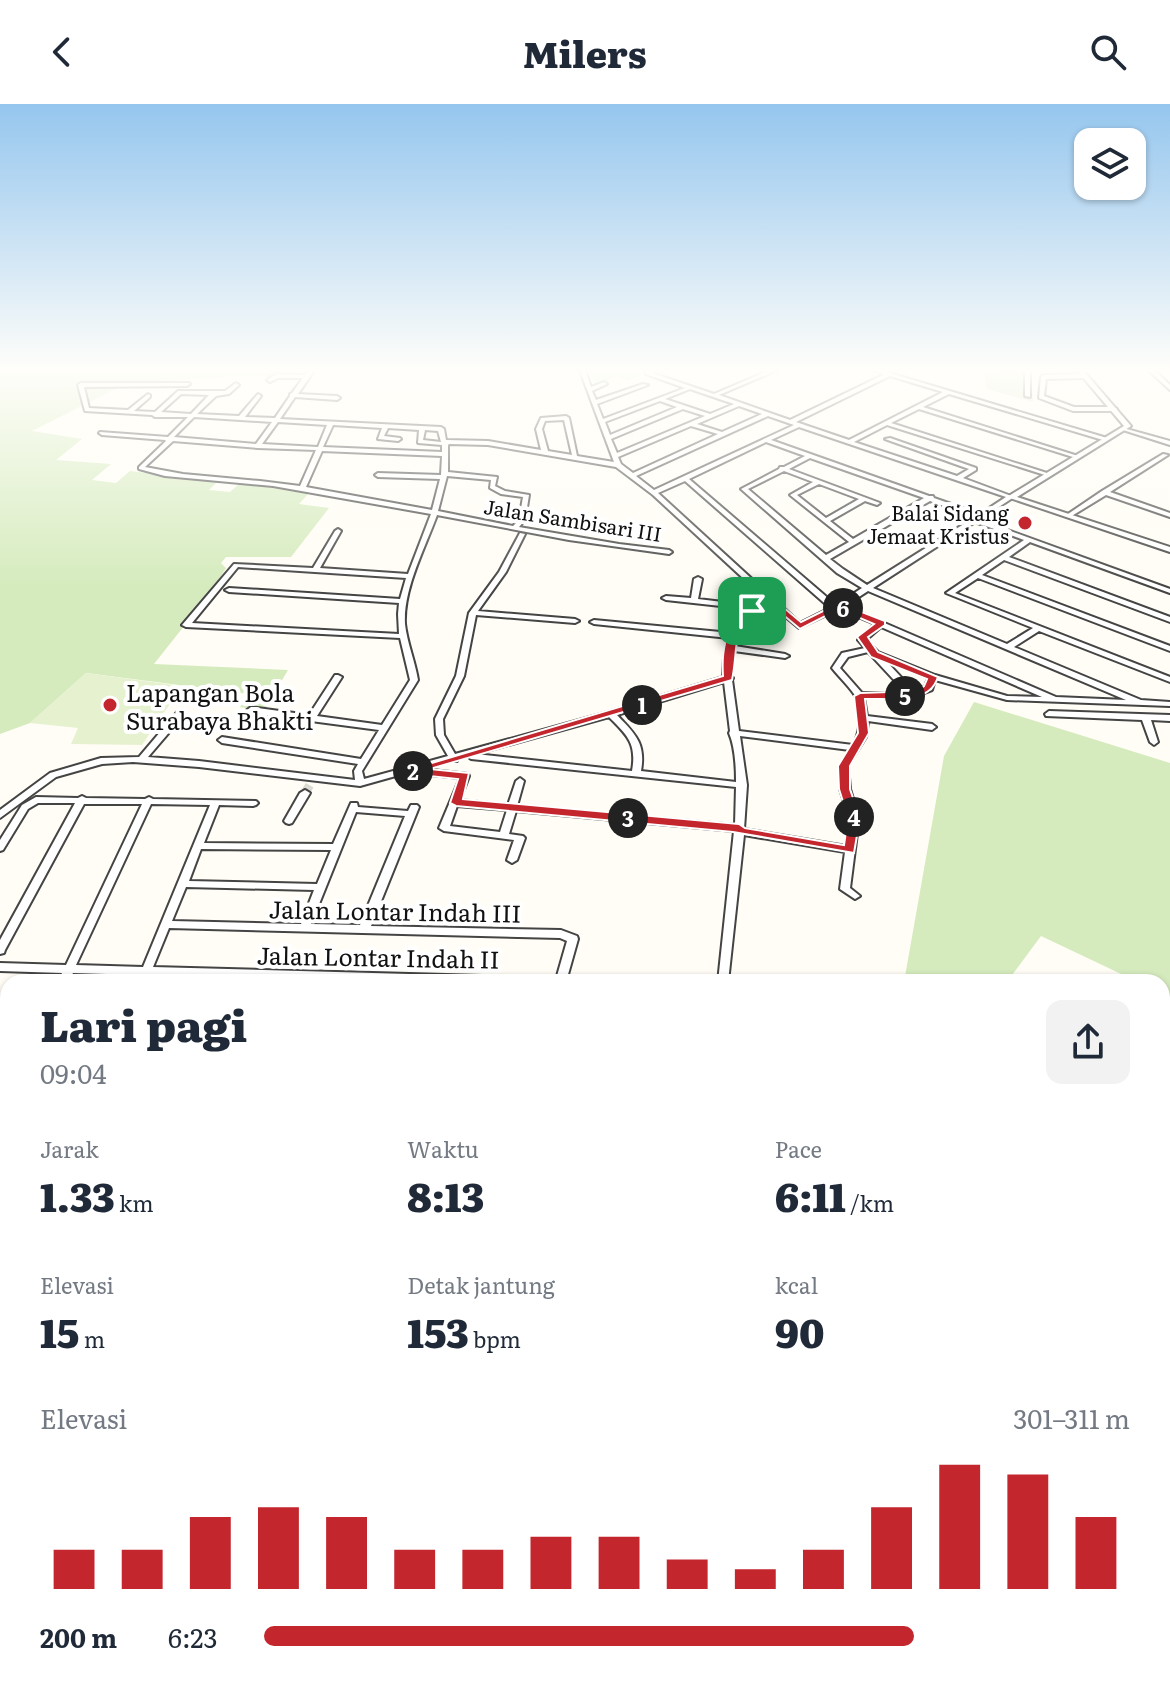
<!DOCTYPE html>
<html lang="id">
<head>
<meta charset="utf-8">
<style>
	body { margin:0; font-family:Literata,serif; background:#f2f2f3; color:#1f2937; height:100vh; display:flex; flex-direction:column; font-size:30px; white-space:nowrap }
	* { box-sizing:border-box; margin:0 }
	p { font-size:26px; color:#747a83 }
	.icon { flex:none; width:44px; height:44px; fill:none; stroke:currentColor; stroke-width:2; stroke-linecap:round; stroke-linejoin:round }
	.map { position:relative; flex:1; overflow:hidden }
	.sheet { position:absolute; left:0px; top:870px; width:1170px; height:708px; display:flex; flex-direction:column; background:#fff; border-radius:24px 24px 0 0; box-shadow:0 2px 6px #0004 }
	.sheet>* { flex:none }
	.fabs { position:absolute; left:1074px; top:24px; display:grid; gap:16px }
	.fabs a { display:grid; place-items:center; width:72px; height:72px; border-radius:16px; background:#fff; box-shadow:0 2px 6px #0004; font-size:40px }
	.pin { position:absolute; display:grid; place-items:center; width:68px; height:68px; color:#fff; margin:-34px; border-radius:16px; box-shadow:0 4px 12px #0006 }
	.km { position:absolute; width:40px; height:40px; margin:-20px; border-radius:50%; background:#222; color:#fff; font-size:22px; line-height:40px; text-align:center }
	.round { display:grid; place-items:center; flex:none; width:84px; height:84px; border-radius:16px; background:#f2f2f3 }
	.headline { display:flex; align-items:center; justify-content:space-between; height:136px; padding:0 40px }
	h1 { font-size:44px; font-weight:800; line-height:60px }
	.stats { display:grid; grid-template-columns:repeat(3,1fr); gap:12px; height:136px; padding:8px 40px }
	.stats div { display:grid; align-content:center }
	.stats b { font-size:40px; font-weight:800 }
	.stats small { font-size:22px; font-weight:400 }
	.stats p { font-size:22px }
	.chart { height:224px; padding:16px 40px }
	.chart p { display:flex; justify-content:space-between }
	.chart svg { width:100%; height:144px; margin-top:8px; stroke:#c4262e; stroke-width:6 }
	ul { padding:0 40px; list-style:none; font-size:26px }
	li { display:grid; grid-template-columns:128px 96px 1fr; align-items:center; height:60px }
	li i { height:20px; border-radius:10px; background:#c4262e }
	header { display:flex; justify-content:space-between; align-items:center; height:104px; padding:0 40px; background:#fff; font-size:36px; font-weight:800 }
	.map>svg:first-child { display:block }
	.green { fill:#d5ebbd }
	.cemetery { fill:#d9e3c4 }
	.pitch { fill:#e6f2cf }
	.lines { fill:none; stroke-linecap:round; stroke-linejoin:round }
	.minor-tunnel { stroke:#dbdad3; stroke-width:9; stroke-dasharray:9 5; stroke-linecap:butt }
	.minor-casing { stroke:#444; stroke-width:4 }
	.tertiary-casing { stroke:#444; stroke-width:4 }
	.secondary-casing { stroke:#333; stroke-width:4 }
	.minor { fill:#fff; fill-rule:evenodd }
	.tertiary { fill:#fff; fill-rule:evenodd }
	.secondary { fill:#fff6b0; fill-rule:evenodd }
	.route { fill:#c4262e; stroke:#fff; stroke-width:2; fill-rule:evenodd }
	.poi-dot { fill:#c4262e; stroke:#fff; stroke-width:3 }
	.labels { text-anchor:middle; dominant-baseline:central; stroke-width:8; stroke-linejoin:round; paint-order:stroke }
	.far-poi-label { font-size:20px; fill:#111; stroke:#fff; text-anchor:end }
	.far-street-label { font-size:20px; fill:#111; stroke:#fff }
	.poi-label { font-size:24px; fill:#111; stroke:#fff; text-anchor:start }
	.street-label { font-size:24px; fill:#111; stroke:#fff }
</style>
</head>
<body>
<header><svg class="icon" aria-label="back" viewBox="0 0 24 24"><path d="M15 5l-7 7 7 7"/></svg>Milers<svg class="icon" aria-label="search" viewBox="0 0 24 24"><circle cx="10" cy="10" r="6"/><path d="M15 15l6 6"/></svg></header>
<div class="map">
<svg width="1170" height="1578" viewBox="0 0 1170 1578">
	<rect width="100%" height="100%" fill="#fffdf5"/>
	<g class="green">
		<path d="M0,264h281l-8,9 -39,-1 -109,8 -93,47 50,8 -26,21 55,4 -19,16 24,3 14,-12 88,10 -9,9 21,2 10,-9 69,10 -10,11 30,4 -38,49h-65l-5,6 5,5 -15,24 -57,72 134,6 -24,41 -24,-4 9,-13 -163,-21 -56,50 -30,11z"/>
		<path d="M588,264h40l15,7 -16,6 -10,-5 -21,10z"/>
		<path d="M974,598l196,61v234l-8,-4v-11h-24l-97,-46 -34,46h-103l40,-226z"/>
		<path d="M640,1570h241l4,8h-246z"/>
	</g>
	<path class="cemetery" d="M983,264h48l2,34 -46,-13z"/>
	<path class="pitch" d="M86,569l96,13 -40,59 -71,-1 7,-16 -48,-5z"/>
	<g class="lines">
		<path class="minor-tunnel" d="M305,689l6,-10"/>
		<defs>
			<g id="minor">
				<path d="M311,264h5l-18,26 39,2 3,2 -3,2 -42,-3 -15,22 161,8 3,2 2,11 42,1 53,9 -5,-21 5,-11 25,-2 3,2 8,38 37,6 -35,-94h5l7,19 13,-5 3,2 -15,7 4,9 47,-16 5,1 -51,19 6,15 82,-31 -39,-14v-2l5,-4h6l-5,5 62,21 61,-26h5v1l-61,26 71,25 95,-46 -19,-6h7l234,70v2h-4l-154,-46 -26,13 155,49 -5,1 -154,-48 -28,14 159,51 -5,1 -158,-50 -33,17 103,34 12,-7 -84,-30 5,-1 86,30v2l-13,8 51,19 -29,19 -1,2 -4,2 190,69v4l-140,-51 -21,15 161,60v5l-166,-62 -22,15 188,71v5l-192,-73 -23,15 215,84v5l-131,-51 -25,16 127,53 29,2v4l-163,-6 -72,-20 -3,10 -19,7 -49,1 3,18 65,8 4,3 -4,3 -64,-9 -2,16 -18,29 2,23 9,29 -9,70 10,8 -5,3 -15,-10 5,-37 -101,-17 -16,147h-10l16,-151 -218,-20 -7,23 14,2 2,2 -8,22 -5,3 -5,-3 7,-20 -70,-9 -5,-3 21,-50 -39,-4 -3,-1 -1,-3 -57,16 -161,-19 -66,-5 -31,2 -46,13 -56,41v-8l50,-37 51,-15 38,-1 39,-46 3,-1 4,3 -1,2 -36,42 51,4 156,19 -1,-9 4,-7 -136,-21 -4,-3 4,-3 139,22 18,-29 -128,-17 -4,-3 4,-3 58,8 26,-40h3l4,2 -25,39 65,9 28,-45 -10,-42 -214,-11 -4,-2 52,-61 79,4 22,-37 3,-2 3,2 -21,37 88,6 23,-60 -158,-28 -108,-10 -26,-7v-2l27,-26 -1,-1 -63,-5 -3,-2 1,-1 68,5 20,-20h-33l-3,-2 -67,-4 -7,-26 3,-2h108l1,1 -3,2 -103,1 5,21 39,2 20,-16 2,1v2l-16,14 21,1 23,-21h47l11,-8 3,2 -10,9 -13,2 -19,18 42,2 19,-22 3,2 -16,21 30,1 15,-22v-2l2,-1 11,-15h-25l-8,4 -3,-2 1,-1 9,-5 28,1zM890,272l53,16 -94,48 -53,-18zM690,285l44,15 -24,10 -45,-15zM181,290l28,1 -18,19 -30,-2zM660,297l17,6 -67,28 -5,-13zM739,302l23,8 -40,18 -25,-8zM683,305l22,7 -88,37 -6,-14zM768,312l26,9 -140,65 -18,-14zM194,313l78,5 -16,22 -82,-7zM564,316l8,35 -24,-4 -6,-22 3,-8zM278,318l49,3 -9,22 -56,-3zM333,321l49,3 -4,11 20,2 3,-2 -1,-1 -16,-2 4,-8 31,2 -1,13 24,2v7l-119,-5zM691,322l27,8 -85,39 -12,-9 -3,-7zM799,323l207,70 -26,17 -46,-16 -1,-2h-4l-158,-56zM425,326l13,1 3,11 -18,-2zM173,337l85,7 58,2 -16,36 -40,-5 -77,-7 -38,-7zM766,338l39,14 -21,11h-4l-1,2 -38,20 96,84 25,15 -26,17 -147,-126zM449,340l39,1 128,22 37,28 118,109 -16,6 -24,-7 -33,-4 4,-20 -4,-2 -4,2 -3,19 -25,-2 -4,2 4,2 64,7 19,5 -8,6 -10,15 -137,-13 -4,2 4,2 135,14 -5,20 -1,19 -115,35 -153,42 -11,-19 -1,-16 21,-43 12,-61 99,8 4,-2 -4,-2 -97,-8 28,-39 19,-38 -5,-1 -21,39 -30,41 -13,63 -21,43 1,16 12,21 -84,23 -2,-8 56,-91c-3,-19 -11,-37 -13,-56 -2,-35 20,-76 32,-109l132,25 100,14 3,-2 -3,-2 -50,-6 -100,-17 6,-7 4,-25 -24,-4 -10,-5 2,-9 -49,-5v-27zM322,347l120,5 -1,19 -63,-2 -3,2 3,2 62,2 -8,31 -126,-23zM810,354l114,40 -71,41 -23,-18 35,-20 12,4 3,-2 -91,-34zM784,367l29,11 -23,13 59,47 -23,13 -78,-66zM447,372l44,4 -1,8 11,6 22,3 -4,23 -6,6 -75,-15zM685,377l145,127 -30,15 -142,-130zM819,380l40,15 -33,19 -29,-23zM930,397l45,16 -108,68 -24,-16 -13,-10zM975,418l49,18 -78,53 87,35 -26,16 -134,-56zM238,463l168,11 -6,21 -171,-11 -4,2 4,2 170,11 -1,11 1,20 -207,-11zM868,487l258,109 -70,-3 -211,-91zM775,504l24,20 40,-19 36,15 -17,16 7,8 -23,5 -10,15c7,9 16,17 22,26 8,13 7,38 -1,51l-114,-14 -7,-51 1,-2 -2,-2 3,-25 51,7 4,-2 -4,-2 -50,-8c5,-23 18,-32 40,-38zM881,523l161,70 -35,-1 -72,-21 -57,-23 -12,-12zM868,548l38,41h-44l-22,-25 8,-11zM886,557l42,17 -3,9 -11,4zM724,578l6,49 -1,2c6,14 7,33 7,49l-95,-11c5,-28 -6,-37 -24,-56zM609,613c18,18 28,26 23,54l-156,-17zM740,632l110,14 -10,16v23l9,29 -3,28 -102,-17 3,-44zM467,652l4,3 265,28 -1,38 -218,-19 7,-25 -4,-3 -4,3 -8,24 -48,-5 9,-24 -1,-2 -45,-5 28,-8h6l1,-2zM457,702l50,4 -7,22 -50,-6z"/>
				<path d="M1006,264h24v29l-5,-1v-26h-17z"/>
				<path d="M1146,264h6l18,17v5z"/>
				<path d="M1044,271l41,-1 3,2 -3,2 -39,1 -2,17 30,11h40l3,2 -3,2h-41l-34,-13 2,-21z"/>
				<path d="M1123,324l47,13v4l-47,-15z"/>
				<path d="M1163,350l5,1 -58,37 60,21v4l-64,-22 -36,22 -5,-1 37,-25z"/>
				<path d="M1049,607l121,4v6l-19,-1 7,22 -4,3 -4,-3 -8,-22 -96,-4 -1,-2z"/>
				<path d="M305,686l5,3 -18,30 -3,1 -3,-1 -2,-2 16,-28z"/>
				<path d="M82,692l4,2 59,1 4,-2 4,2 103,2 2,2 -2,2 -3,1 -34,-1 -15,38 129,1 18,-41h6l1,4 50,4 3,-6h6l2,2 -48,119 190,4 16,6 1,3 -11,39 -4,4h-155l-258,-7 -3,7h-10l3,-7 -67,-2 -5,9h-10l4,-9 -62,-2v-8l66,2 76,-161h-58l-79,146 -1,3 -4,1v-14l75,-137h-37l-10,6 -25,41 -3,1v-11l22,-35 14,-8 42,1zM151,700l59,1 -67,162 -67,-2zM356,708l49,4 -45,109 -49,-1zM201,745l130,1 -14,34 -128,-3zM186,783l128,3 -13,34 -129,-3zM169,824l391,10 7,3 -10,35 -4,2 -400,-11z"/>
				<rect x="0" y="920" width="8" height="8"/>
				<rect x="0" y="983" width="8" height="10"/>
			</g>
			<g id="tertiary">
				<path d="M1075,264h6l50,58 -114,71 153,50v5l-163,-55 117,-71z"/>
				<rect x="0" y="1064" width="8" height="12"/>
				<path d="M0,1355l8,2v18l-8,-2z"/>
				<path d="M0,1406l8,1v18l-8,-1z"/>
				<path d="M470,1570h34l5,8h-34z"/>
				<path d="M516,1570h20l-2,8h-20z"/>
			</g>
			<g id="secondary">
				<path d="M1170,1014l-2,27 -6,2 2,-27z"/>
				<path d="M1162,1050l8,2v15l-8,-2z"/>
				<path d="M1170,1129v27l-8,5v-27z"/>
				<path d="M593,1570h24l-1,8h-24z"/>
				<path d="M900,1570h25l3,8h-25z"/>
				<path d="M959,1570h24l-2,8h-24z"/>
			</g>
		</defs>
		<use href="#minor" class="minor-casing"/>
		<use href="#tertiary" class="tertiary-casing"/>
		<use href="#secondary" class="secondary-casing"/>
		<use href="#minor" class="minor"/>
		<use href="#tertiary" class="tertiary"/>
		<use href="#secondary" class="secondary"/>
	</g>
	<linearGradient id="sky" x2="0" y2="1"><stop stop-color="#95c6ee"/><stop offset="0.55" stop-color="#fffefa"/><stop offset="1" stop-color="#fffefa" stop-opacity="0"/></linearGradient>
	<rect width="1170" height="484" fill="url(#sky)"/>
	<path class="route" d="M777,498l24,20 38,-19 46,18v4l-17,12 10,15 60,25c-9,29 -48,21 -73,22l4,34 -19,33v23l10,29 -6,35 -121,-21 -277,-26 -6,-3 8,-24 -47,-5 -6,-3 318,-95c-3,-45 11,-63 54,-74zM775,504l25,21 39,-20 35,15 -17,13 14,20 56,22 -3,7 -7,5 -57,2 -6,3 4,37 -20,33 1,23 9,29 -4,27 -99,-17 -6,-4 -276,-25 6,-26 -39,-4 302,-89c8,-36 -5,-59 43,-72z"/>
	<g class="poi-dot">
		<circle cx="1025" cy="419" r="8"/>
		<circle cx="110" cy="601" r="8"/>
	</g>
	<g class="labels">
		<g class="far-poi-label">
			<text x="1009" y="408">Balai Sidang<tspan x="1009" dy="23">Jemaat Kristus</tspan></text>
		</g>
		<g class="far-street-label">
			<text transform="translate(573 415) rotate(9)">Jalan Sambisari III</text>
		</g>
		<g class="poi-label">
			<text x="126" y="587">Lapangan Bola<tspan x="126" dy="28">Surabaya Bhakti</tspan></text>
		</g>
		<g class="street-label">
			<text transform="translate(395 806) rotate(1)">Jalan Lontar Indah III</text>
			<text transform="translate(378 852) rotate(1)">Jalan Lontar Indah II</text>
		</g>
	</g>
</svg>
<div class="fabs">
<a><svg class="icon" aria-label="layers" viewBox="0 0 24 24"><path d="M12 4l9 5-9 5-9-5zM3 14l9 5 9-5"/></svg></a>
</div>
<div class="pin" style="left:752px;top:507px;background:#1e9e55"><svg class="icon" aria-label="arrive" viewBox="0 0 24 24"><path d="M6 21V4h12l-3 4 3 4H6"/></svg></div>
<b class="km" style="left:642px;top:601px">1</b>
<b class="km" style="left:413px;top:667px">2</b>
<b class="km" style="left:628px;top:714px">3</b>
<b class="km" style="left:854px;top:713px">4</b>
<b class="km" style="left:905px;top:592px">5</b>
<b class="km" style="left:843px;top:504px">6</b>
<section class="sheet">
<div class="headline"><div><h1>Lari pagi</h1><p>09:04</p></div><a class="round"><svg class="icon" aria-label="share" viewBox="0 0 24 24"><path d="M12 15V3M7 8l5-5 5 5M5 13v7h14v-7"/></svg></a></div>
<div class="stats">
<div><p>Jarak</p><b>1.33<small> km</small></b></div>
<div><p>Waktu</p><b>8:13</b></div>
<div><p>Pace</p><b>6:11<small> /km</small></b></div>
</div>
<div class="stats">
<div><p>Elevasi</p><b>15<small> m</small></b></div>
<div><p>Detak jantung</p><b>153<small> bpm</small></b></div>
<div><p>kcal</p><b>90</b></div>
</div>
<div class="chart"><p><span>Elevasi</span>301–311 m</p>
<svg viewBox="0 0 160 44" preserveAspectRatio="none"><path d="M5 44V32M15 44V32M25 44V22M35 44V19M45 44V22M55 44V32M65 44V32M75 44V28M85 44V28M95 44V35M105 44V38M115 44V32M125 44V19M135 44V6M145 44V9M155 44V22"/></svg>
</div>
<ul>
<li><b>200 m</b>6:23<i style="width:75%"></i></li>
</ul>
</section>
</div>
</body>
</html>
